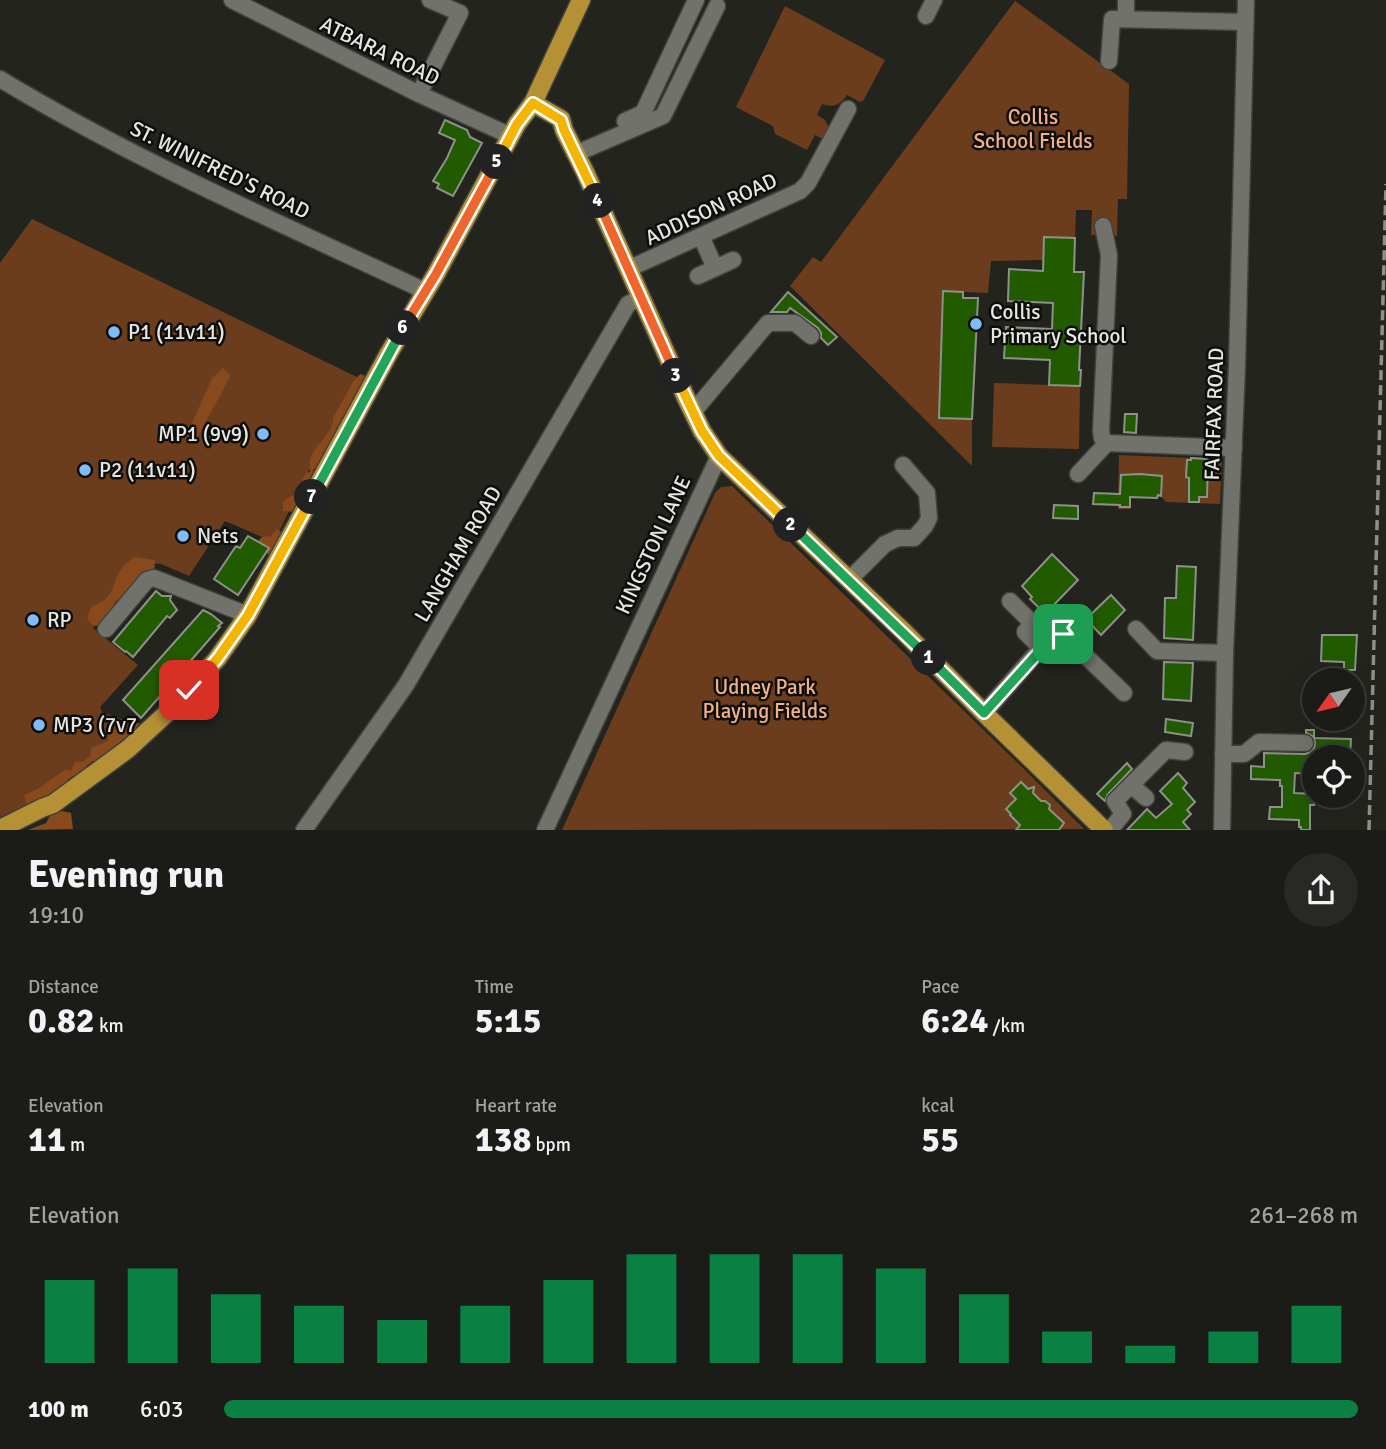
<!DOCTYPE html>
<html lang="en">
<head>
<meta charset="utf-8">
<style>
	body { margin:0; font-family:Signika,sans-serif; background:#282824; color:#f1f3f6; height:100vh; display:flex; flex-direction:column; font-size:26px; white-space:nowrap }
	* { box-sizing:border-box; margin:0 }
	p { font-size:23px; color:#a0a1a1 }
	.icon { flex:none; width:38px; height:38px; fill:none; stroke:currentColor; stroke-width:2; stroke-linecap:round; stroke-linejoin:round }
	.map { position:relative; height:830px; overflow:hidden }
	.sheet { display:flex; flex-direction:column; background:#1b1b17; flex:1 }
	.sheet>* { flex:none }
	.needle { width:46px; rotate:236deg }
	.fabs { position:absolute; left:1302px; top:668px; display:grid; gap:14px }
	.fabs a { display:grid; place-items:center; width:63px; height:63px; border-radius:50%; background:#1b1b17; box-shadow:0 7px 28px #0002,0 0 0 2px #393936; font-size:35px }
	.pin { position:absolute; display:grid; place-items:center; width:60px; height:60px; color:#fff; margin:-30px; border-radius:14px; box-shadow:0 4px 10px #0006 }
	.km { position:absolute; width:35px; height:35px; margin:-18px; border-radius:50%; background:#222; color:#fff; font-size:19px; line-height:35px; text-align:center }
	.round { display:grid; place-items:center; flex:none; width:74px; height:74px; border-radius:37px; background:#282824 }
	.headline { display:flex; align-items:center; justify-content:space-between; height:119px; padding:0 28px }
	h1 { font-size:38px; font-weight:700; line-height:52px }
	.figures { display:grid; grid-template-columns:repeat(3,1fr); gap:10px; height:119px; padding:7px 28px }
	.figures div { display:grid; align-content:center }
	.figures b { font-size:35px; font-weight:700 }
	.figures small { font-size:19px; font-weight:400 }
	.figures p { font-size:19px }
	.chart { height:196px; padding:14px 28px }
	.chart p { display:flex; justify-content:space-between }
	.chart svg { width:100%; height:126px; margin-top:7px; stroke:#0b8043; stroke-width:6 }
	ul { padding:0 28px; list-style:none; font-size:23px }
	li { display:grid; grid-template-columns:112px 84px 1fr; align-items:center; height:52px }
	li i { height:18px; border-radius:9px; background:#0b8043 }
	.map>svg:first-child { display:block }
	.green { fill:#6c3d1d; fill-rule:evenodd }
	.forest { fill:#88491c }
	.building { fill:#225a00; stroke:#8d918b; stroke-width:2 }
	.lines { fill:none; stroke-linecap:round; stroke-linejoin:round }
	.minor-casing { stroke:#41423d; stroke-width:19 }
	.major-casing { stroke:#41423d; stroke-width:21 }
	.minor { stroke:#72726c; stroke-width:16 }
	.major { stroke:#b59136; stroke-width:18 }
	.rail { stroke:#8f8f8a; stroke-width:3.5; stroke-dasharray:10 5; stroke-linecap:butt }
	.split-1-casing { stroke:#fff; stroke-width:14 }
	.split-2-casing { stroke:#fff; stroke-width:14 }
	.split-3-casing { stroke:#fff; stroke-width:14 }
	.split-4-casing { stroke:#fff; stroke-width:14 }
	.split-5-casing { stroke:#fff; stroke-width:14 }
	.split-6-casing { stroke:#fff; stroke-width:14 }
	.split-7-casing { stroke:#fff; stroke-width:14 }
	.split-8-casing { stroke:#fff; stroke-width:14 }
	.split-1 { stroke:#22a559; stroke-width:9 }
	.split-2 { stroke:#22a559; stroke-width:9 }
	.split-3 { stroke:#f5b400; stroke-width:9 }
	.split-4 { stroke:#f0652b; stroke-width:9 }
	.split-5 { stroke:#f5b400; stroke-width:9 }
	.split-6 { stroke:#f0652b; stroke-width:9 }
	.split-7 { stroke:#22a559; stroke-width:9 }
	.split-8 { stroke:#f5b400; stroke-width:9 }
	.poi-dot { fill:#81bcfa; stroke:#0d0d0b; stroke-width:2.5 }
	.labels { text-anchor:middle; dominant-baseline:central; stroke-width:5; stroke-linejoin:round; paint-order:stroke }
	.street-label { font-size:21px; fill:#e6e6e2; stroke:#0d0d0b }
	.park-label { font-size:21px; fill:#f2b087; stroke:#0d0d0b }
	.poi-label { font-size:21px; fill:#e6e6e2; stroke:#0d0d0b; text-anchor:start }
</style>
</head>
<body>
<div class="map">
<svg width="1386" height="830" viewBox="0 0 1386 830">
	<rect width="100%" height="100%" fill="#24241f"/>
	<g class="green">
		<path d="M1015,1l114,83 -2,115h-9l-1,37 -26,-1 1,-25h-16l-1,28 -31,-1 -1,23 -52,1 -3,32 -45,-2 -4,126 33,2v47l-182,-180 23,-29 8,5z"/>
		<path d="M785,6l100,54 -22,41 -3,1 -13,-7c-7,10 -13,13 -25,9l-5,11 8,5 4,8 -6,11 -8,-4 -8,15 -32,-16 -2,-8 -37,-19z"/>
		<path d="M32,219l329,160 -48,83 -39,80 -49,-21 -36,55 -28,-12 -11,-1 -57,65 45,37 -38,42 2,5 22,8 11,7c-42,35 -84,70 -135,90v-554z"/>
		<path d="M994,383l86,3 -1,63 -87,-2z"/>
		<path d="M1119,455l72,3 -4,2v17l20,1v-19h13l2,2 -2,43 -54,-2 -5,-6 1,-20 -40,-1 -2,32h10v2h-12zM1189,481h19l-1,16h-8l-1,5h-9z"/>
		<path d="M732,486l291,282 61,61 -522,1 153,-337 6,-6z"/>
	</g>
	<g class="forest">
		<path d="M223,368l8,7 -36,67 -7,2 -2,-7 26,-59z"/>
		<path d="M360,374l8,3 -20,45 -11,5 -2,6 1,4 -10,24 -13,9 2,7 -5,7 -4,1 -3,8 1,6 -6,13 -15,-1v-9l8,-6 7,-1 5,-12 -1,-4 4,-6 4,-1c0,-4 -1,-8 0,-12 4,-15 24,-27 23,-42l20,-36z"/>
		<path d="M277,529l8,6 -9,18 -7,2 -12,-13 5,-5 9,-1z"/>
		<path d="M134,557l21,3 -1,14 -28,23 -12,5 2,7 -16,17 -8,-1 -5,-7 5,-12c26,-9 17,-20 30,-38 3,-4 8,-8 12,-11z"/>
		<path d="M134,721l8,4 -24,31 -10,-4 -10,9h-6l-6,5 -1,7 -6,5 -6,-2 -6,4 1,6 -4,9 -19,3 -4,-1 -1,5 -5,-1 -2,4 -5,2 -4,-12 14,-6 28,-20 5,2 4,-9h8l7,-6 1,-8 17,-7v-8z"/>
		<path d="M62,811l9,2 2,16 -45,1 18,-7 5,-9z"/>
	</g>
	<g class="building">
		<path d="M445,120l22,10 3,7 12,6 -29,53 -16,-8 2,-4 -6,-3 14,-23 8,-18 -16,-7z"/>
		<path d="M1044,237l31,1 -1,34h10l-5,98h2l-1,16 -31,-1 1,-25 -46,-2 2,-31 46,2 1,-26 -45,-2 1,-32 34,2z"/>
		<path d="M943,291l20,1v6h15l-6,121 -33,-1z"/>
		<path d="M788,292l49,45 -9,8 -7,-7v-5l-3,-5 -28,-20 -3,4h-16z"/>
		<path d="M1125,414h12l-1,19 -12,-1z"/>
		<path d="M1191,458l16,1 1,1 -1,37h-8v5h-10v-24l-3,-1 1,-17h4z"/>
		<path d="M1140,474l22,2 -1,20 -3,-1 -1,3 -27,-1v10h-10v-2l-27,-1 1,-11 26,1 1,-19z"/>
		<path d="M1054,505l24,1v13l-25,-1z"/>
		<path d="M248,536l21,12 -31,47 -24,-16 22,-33 4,2z"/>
		<path d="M1052,554l26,26 -30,31 -6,-5 -3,2 -9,-9 2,-2 -10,-11z"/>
		<path d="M1177,566l19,1 -3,73 -29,-2 1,-40h11z"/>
		<path d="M156,591l6,5h9l-1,4 7,10 -7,8 -3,-2 -34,41 -7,-6 -1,1 -12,-10z"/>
		<path d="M1111,595l14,15 -24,25 -15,-16z"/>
		<path d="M203,610l8,4 11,9 -4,3 2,1 -79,91 -18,-18z"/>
		<path d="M1322,635h35l-2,35h-11v-8l-23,-1z"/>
		<path d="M1164,662l29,1 -2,38 -28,-2z"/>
		<path d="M1166,719l27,4 -2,13 -26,-4z"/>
		<path d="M1306,730h8v8l37,1 -1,19h-36v16l-19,-1 -1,20 20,1v11h-4v25h-9v-3h-2v-7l-30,-1 1,-12h12v-21h-2v-6l-29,-1v-13l13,1v-14l41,1 6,-2 3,-4 1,-5 -1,-6 -8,-4z"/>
		<path d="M1127,763l5,6 -24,25 -3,7 -8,-7z"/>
		<path d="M1178,773l9,10 -4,5 12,14 -8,8 4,4 -8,8 7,8h-63l20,-21 9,9 16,-14 -12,-13z"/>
		<path d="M1021,782l7,7 6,-2 -1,6 8,8h4l5,4 -1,4 15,14 -5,7h-43l4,-5 -10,-10 1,-1 -5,-5 10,-10 -6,-6z"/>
	</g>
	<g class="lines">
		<defs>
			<g id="minor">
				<path d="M232,0l187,94 92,42"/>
				<path d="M926,16l8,-16"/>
				<path d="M1126,19v-18"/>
				<path d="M1109,61l3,-42 133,3"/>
				<path d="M0,79c136,82 282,145 425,212"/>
				<path d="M419,94l41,-81 -30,-13"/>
				<path d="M625,121l18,-8 53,-113"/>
				<path d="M575,154l88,-38 54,-110"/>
				<path d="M1103,226l6,29 -8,176 1,7 5,5"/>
				<path d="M701,236l14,32"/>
				<path d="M628,269l172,-78 8,-8 40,-74"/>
				<path d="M698,276l35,-16"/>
				<path d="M693,412l75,-89h27l16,13"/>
				<path d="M1078,474l29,-31 127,5"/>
				<path d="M849,580l36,-36 13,-6h16l11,-12 4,-8 -2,-25 -24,-28"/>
				<path d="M106,629l41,-49 7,-2 94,37"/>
				<path d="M1136,629l21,22 68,2"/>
				<path d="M1041,648l14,-14h8l61,59"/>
				<path d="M984,713l57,-65 -16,-16 8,-8 -23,-23"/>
				<path d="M1223,754h21l15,-12 46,1"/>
				<path d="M1131,785l15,13"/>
				<path d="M304,830l102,-145 222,-381 13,-7"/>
				<path d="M545,830l174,-374"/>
				<path d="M1110,830l13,-16 -8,-13 51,-51 19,2"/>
				<path d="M1222,830l3,-177 12,-287 9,-366"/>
			</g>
			<g id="major">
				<path d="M533,103l28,16 3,11 21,42 102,228 15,31 17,25 185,176 80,81 120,117"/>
				<path d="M0,829l42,-21 11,-4 75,-55 39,-36 50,-54 31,-44 141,-262 47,-79 81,-150 16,-21 48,-103"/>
			</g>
		</defs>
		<use href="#minor" class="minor-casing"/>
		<use href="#major" class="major-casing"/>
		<use href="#minor" class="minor"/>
		<use href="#major" class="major"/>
		<path class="rail" d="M1369,830l17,-646"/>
	</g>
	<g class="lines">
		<defs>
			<path id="split-1" d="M929,658l55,55 71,-79h8"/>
			<path id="split-2" d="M791,525l138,133"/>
			<path id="split-3" d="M676,376l26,55 17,25 72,69"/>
			<path id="split-4" d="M598,201l78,175"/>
			<path id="split-5" d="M497,162l20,-38 16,-21 28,17 3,10 34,71"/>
			<path id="split-6" d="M403,328l33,-54 61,-112"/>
			<path id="split-7" d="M312,497l91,-169"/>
			<path id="split-8" d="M189,690l28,-31 31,-44 64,-118"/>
		</defs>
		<use href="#split-1" class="split-1-casing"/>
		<use href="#split-2" class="split-2-casing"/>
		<use href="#split-3" class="split-3-casing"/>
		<use href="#split-4" class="split-4-casing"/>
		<use href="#split-5" class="split-5-casing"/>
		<use href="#split-6" class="split-6-casing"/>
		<use href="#split-7" class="split-7-casing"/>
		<use href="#split-8" class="split-8-casing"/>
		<use href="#split-1" class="split-1"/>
		<use href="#split-2" class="split-2"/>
		<use href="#split-3" class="split-3"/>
		<use href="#split-4" class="split-4"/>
		<use href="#split-5" class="split-5"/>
		<use href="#split-6" class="split-6"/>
		<use href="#split-7" class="split-7"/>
		<use href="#split-8" class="split-8"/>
	</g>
	<g class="poi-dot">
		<circle cx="976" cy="324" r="7"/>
		<circle cx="114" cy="332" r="7"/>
		<circle cx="263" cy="434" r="7"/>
		<circle cx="85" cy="470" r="7"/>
		<circle cx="183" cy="536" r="7"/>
		<circle cx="33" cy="620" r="7"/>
		<circle cx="39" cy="725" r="7"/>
	</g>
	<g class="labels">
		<g class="street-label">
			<text transform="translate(380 51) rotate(26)">ATBARA ROAD</text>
			<text transform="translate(220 170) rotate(26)">ST. WINIFRED'S ROAD</text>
			<text transform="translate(711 209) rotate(-25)">ADDISON ROAD</text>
			<text transform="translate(1214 414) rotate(-88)">FAIRFAX ROAD</text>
			<text transform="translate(653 545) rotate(-65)">KINGSTON LANE</text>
			<text transform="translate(458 554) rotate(-60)">LANGHAM ROAD</text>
		</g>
		<g class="park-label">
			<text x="1033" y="117">Collis<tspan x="1033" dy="24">School Fields</tspan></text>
			<text x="765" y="687">Udney Park<tspan x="765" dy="24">Playing Fields</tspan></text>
		</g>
		<g class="poi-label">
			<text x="990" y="312">Collis<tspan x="990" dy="24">Primary School</tspan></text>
			<text x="128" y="332">P1 (11v11)</text>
			<text x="249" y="434" text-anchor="end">MP1 (9v9)</text>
			<text x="99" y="470">P2 (11v11)</text>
			<text x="197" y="536">Nets</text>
			<text x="47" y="620">RP</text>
			<text x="53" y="725">MP3 (7v7</text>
		</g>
	</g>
</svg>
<div class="fabs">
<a><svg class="needle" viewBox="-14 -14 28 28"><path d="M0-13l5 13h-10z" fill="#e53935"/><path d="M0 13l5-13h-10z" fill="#a0a1a1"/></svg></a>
<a><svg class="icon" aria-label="locate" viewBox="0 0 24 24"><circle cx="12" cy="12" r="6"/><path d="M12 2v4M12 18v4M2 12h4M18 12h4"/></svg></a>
</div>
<div class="pin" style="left:1063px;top:634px;background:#1e9e55"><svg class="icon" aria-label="arrive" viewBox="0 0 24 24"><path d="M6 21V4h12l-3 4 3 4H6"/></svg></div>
<div class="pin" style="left:189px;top:690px;background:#d93025"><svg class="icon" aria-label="check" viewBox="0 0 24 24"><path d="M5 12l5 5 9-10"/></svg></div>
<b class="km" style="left:929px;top:658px">1</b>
<b class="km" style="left:791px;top:525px">2</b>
<b class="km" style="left:676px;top:376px">3</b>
<b class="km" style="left:598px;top:201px">4</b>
<b class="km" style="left:497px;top:162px">5</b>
<b class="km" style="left:403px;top:328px">6</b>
<b class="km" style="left:312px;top:497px">7</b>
</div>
<section class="sheet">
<div class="headline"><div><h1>Evening run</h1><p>19:10</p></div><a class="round"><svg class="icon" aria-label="share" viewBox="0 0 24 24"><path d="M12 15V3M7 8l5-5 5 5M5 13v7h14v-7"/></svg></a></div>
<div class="figures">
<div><p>Distance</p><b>0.82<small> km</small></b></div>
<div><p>Time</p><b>5:15</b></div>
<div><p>Pace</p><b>6:24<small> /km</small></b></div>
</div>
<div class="figures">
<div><p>Elevation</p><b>11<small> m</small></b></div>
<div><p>Heart rate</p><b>138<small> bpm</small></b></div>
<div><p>kcal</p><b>55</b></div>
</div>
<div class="chart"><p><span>Elevation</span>261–268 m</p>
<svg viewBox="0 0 160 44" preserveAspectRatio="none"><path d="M5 44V15M15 44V11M25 44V20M35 44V24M45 44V29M55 44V24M65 44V15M75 44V6M85 44V6M95 44V6M105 44V11M115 44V20M125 44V33M135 44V38M145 44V33M155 44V24"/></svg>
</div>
<ul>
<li><b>100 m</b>6:03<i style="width:100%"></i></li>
</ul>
</section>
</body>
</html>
